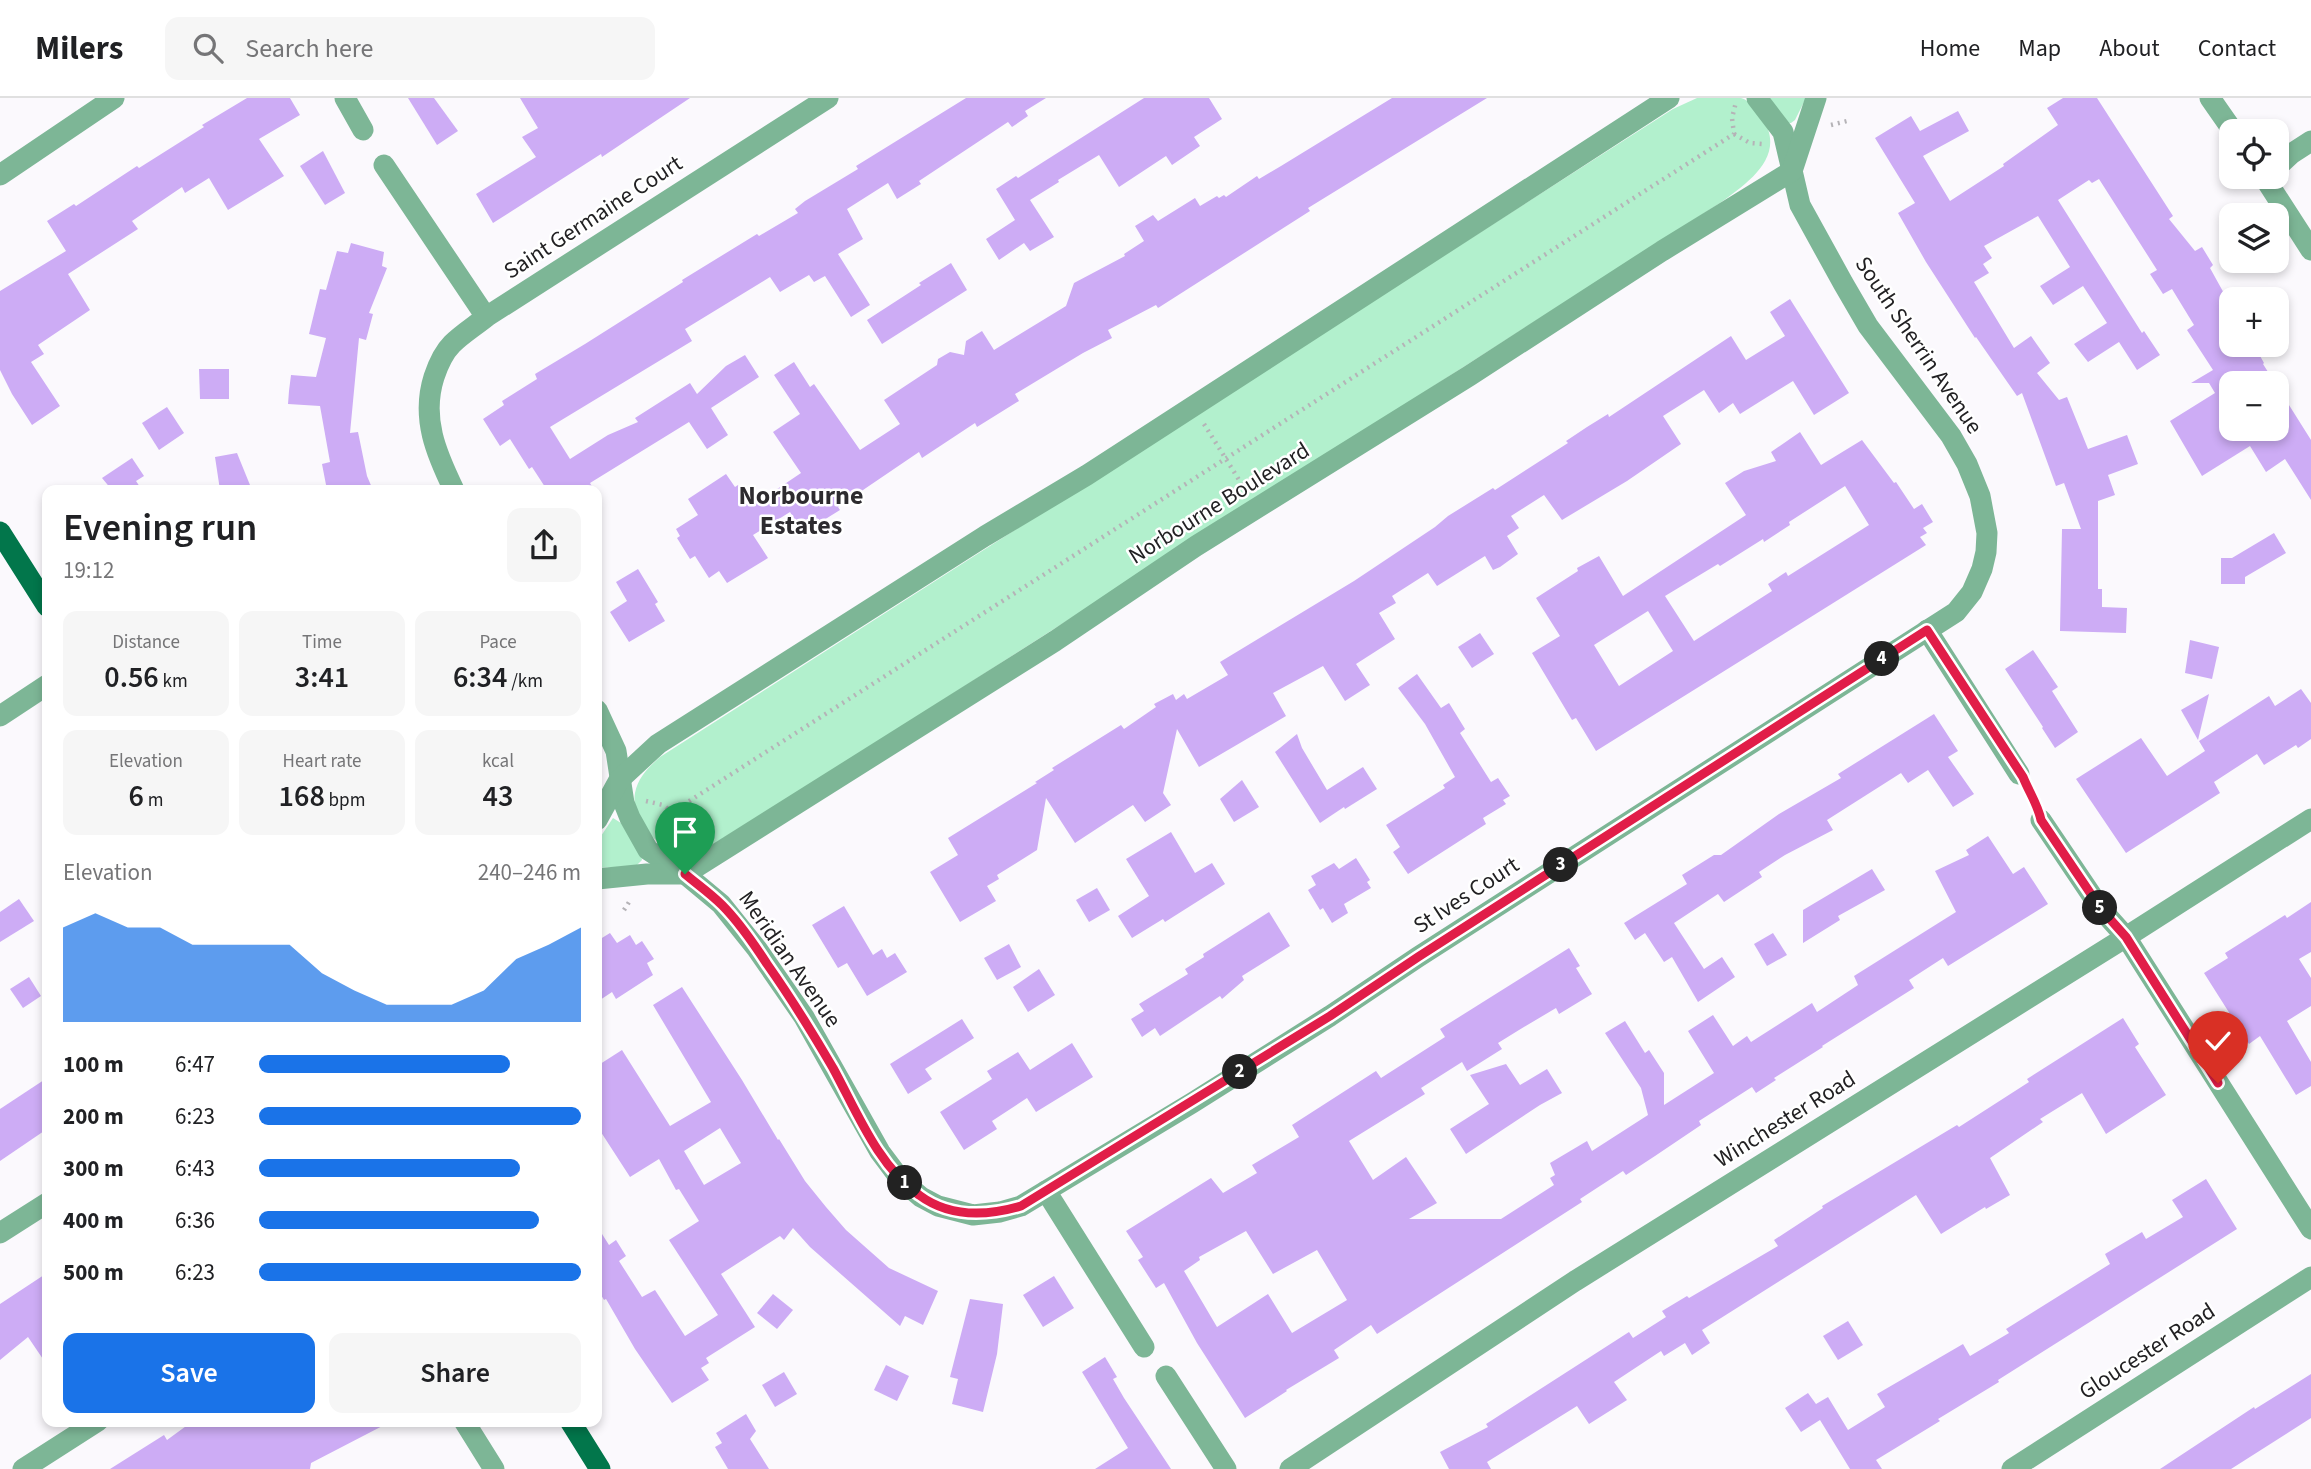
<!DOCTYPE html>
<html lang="en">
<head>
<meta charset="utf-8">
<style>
	body { margin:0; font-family:"Source Sans 3",sans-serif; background:#f6f6f6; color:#202124; height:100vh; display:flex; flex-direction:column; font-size:26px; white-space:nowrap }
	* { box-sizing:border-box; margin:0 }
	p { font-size:23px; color:#757577 }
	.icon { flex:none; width:38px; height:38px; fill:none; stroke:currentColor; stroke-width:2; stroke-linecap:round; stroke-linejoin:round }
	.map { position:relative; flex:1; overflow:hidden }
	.drawer { position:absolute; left:42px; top:387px; width:560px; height:942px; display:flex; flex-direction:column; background:#fff; border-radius:14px; box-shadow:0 4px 10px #0003 }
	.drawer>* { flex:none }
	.tools { position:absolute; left:2219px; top:21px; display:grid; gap:14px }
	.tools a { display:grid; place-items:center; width:70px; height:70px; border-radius:14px; background:#fff; box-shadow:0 4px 10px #0003; font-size:35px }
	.pin { position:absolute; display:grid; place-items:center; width:60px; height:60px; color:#fff; margin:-72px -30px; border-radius:50% 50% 50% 0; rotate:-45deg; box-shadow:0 0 7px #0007 }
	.pin .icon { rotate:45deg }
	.km { position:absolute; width:35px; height:35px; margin:-18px; border-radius:50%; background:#222; color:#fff; font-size:19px; line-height:35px; text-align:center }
	.round { display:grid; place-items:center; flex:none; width:74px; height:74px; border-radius:14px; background:#f6f6f6 }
	.summary { display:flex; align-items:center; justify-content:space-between; height:119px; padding:0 21px }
	h1 { font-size:38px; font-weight:600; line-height:52px }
	.figures { display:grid; grid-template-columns:repeat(3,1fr); gap:10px; height:119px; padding:7px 21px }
	.figures div { display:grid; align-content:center; border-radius:14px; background:#f6f6f6; text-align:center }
	.figures b { font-size:30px; font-weight:600 }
	.figures small { font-size:19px; font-weight:400 }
	.figures p { font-size:19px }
	.chart { height:196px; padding:14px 21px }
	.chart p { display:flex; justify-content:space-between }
	.chart svg { width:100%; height:126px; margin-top:7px; fill:#1a73e8; opacity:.7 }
	.button { display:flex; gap:14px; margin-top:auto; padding:14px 21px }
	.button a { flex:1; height:80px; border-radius:14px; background:#1a73e8; color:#fff; font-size:28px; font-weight:600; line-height:80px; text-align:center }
	.button a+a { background:#f6f6f6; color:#202124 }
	ul { padding:0 21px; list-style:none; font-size:23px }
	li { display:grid; grid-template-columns:112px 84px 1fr; align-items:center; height:52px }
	li i { height:18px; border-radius:9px; background:#1a73e8 }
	header { display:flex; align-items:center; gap:42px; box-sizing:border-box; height:98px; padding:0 35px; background:#fff; border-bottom:2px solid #e0e0e0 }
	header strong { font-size:33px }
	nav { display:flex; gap:38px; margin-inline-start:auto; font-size:24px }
	.search { width:490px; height:63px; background:#f6f6f6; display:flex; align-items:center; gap:18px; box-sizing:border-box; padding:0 24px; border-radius:14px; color:#757577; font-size:26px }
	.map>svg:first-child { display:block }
	.green { fill:#b2f0cd }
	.building { fill:#cdacf5; fill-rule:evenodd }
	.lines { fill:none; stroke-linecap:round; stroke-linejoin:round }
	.path { stroke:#b5b3b7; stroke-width:4.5; stroke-dasharray:2 5; stroke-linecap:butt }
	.minor { stroke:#7db696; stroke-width:21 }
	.major { stroke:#02764b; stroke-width:21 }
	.route-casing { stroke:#fff; stroke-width:14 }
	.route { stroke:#e11d48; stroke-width:9 }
	.labels { text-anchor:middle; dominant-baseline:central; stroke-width:5; stroke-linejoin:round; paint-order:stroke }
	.street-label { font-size:23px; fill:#222123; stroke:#fff }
	.quarter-label { font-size:26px; font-weight:bold; fill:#2d2b2f; stroke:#fff }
</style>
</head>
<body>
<header>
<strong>Milers</strong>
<div class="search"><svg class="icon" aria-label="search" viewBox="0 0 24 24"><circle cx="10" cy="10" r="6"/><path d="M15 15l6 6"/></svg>Search here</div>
<nav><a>Home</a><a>Map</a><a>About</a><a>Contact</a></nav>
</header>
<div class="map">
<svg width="2311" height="1371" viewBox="0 0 2311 1371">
	<rect width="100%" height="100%" fill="#fbf9fd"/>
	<g class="green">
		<path d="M1697,0c13,0 32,0 44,0 8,2 15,11 20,18 28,40 -14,67 -41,87l-860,550 -156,97c-5,2 -11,4 -16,4 -27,0 -58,-34 -53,-61 3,-16 14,-26 25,-36l1013,-648z"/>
		<path d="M1769,0h37l-11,22 -4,3h-4z"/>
		<path d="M613,720l8,5 20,32 1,5 -6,6 -39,2v-26z"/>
	</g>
	<g class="building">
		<path d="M247,0h43l10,17 -41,24 25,37 -56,34 -19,-32 -24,15 -3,-6 -50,34 6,8 -70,45 22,36 -52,35 6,9 -13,8 29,44 -28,19 -20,-31 -12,-24v-79l66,-40 -19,-30 27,-17 2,2 61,-40 2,2 65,-41 -2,-2z"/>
		<path d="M408,0h26l24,33 -21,14z"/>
		<path d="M520,0h170l-88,59 -1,-3 -108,69 -17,-29 60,-37 -14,-20 16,-9z"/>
		<path d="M966,0h80l-21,13 3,5 -16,11 -4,-5 -89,59 2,3 -24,15 -9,-16 -41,26 16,30 -25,15 32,51 -19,12 -26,-41 -11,6 -5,-7 -29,17 -10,-15 -85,52 7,12 -142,86 20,32 38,-24 30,-13 -3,-4 55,-35 7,11 29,-28 19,-11 14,22 -48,31 17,27 -21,14 -18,-27 -99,61 4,7h-47l-15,-23 -3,2 -19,-30 -10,7 -17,-27 21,-14 -2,-4 35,-22 -2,-5 50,-30 98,-62 -1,-2 75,-46 2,2 39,-23 -3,-4 10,-8 53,-32 -2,-3z"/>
		<path d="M1144,0h65l13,21 -28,18 6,9 -28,19 -6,-9 -47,31 -20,-32 -41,25 1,2 -29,18 24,37 -24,14 -6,-8 -25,17 -13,-21 29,-19 -19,-31 20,-13 2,2z"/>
		<path d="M1392,0h95l-179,110 2,3 -152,97 -2,-3 -48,25 4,8 -29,15 -68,41 4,7 -42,26 -2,-4 -53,35 -3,-6 -81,55 2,3 -37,23 -13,-21 -37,23 15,23 -41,25 -8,-12 -10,7 -14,-22 -5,3 -13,-21 3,-2 -4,-7 22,-14 -10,-16 38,-25 9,13 3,-2 14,21 49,-33 -28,-41 27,-18 -26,-39 20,-13 16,25 4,-3 46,66 40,-26 -16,-24 53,-35 1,-6 12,-7 14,3 2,-14 16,-10 12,19 72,-44 8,-23 51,-27 -1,-2 20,-13 -9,-15 18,-11 5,6 37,-23 5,8 17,-10 2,2 5,-3 2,2 31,-21 2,3 22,-13z"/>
		<path d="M2063,0h34l76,118 -4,3 26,32 7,-4 11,18 -3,3 21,38v39h23l10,18 -1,1 12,19h-44v46h46v-43l34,54v60l-26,-41 -19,13 -16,-26 -48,30 -32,-55 45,-28 -6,-10h-18l22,-13 -26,-40 7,-5 -22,-36 -9,5 -13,-20 7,-4 -58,-91 -7,4 -3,-3 -31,20 84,133 2,-2 16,24 -23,15 -18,-28 -31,20 -14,-18 33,-21 -24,-37 -30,19 -13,-19 30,-19 -32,-51 -54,30 8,12 -9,6 6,9 -15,9 40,66 17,-12 19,27 -13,10 22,27 8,-3 21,52 39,-14 11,29 -30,11 7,20 -17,6v88h4v18l25,1 -1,25 -66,-2 2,-102h19l-17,-46 -8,3 -34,-93 -5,3 -41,-59 -1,1 -49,-76 -28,-49 17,-10 -40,-65 36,-22 9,15 38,-20 11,20 -46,25 27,45 54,-35 -1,-2 55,-39 -11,-17z"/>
		<path d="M323,53l22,42 -20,12 -25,-39z"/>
		<path d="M351,145l33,9 -2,14 5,2 -18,45 4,1 -7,26 -7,-2 -9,95 8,-1 9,44 6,14h-46l-5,-26 8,-2 -10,-56 -32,-2 1,-13 2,-16 25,2 10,-39 -17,-4 11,-45 6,1 11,-39 11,2z"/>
		<path d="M951,165l16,27 -85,54 -15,-24 54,-35 -2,-2z"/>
		<path d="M1790,201l59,94 -35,22 -21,-34 -53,33 -7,-11 -14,10 -15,-23 -41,26 18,28 -54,37 -65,39 -18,-25 -33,21 8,12 -12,8 11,18 -18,13 -7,3 -8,-14 -48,30 -9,-13 -36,23 4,7 -17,10 16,26 -39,25 14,21 -25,16 -22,-35 -50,27 13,23 -87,51 -22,-38 -14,64 8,12 -26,17 -12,-17 -58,38 -29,-45 -9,52 -40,25 2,4 -12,7 9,15 -36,21 -30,-50 28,-17 -10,-17 89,-55 -2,-1 19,-12 -2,-2 69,-43 3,4 32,-22 -2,-3 19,-10 3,6 8,-6 3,5 41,-24 -8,-13 134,-81 81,-54 13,-11 45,-28 2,2 73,-47 -2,-2 21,-14 21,-13 1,3 122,-81 15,24 39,-24 -15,-24z"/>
		<path d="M199,271h30v30h-29z"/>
		<path d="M167,309l17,26 -25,17 -17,-27z"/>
		<path d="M1800,334l21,33 41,-25 32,43 2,-1 18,27 8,-5 11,18 -10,6 4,5 -7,4 6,8 -330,206 -20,-33 -4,2 -40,-67 28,-17 -24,-38 42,-27 -1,-3 22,-12 24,40 123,-81 -21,-32 19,-12 32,-10 -5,-9zM1845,388l24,39 -81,51 -2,-4 -18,12 4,7 -78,50 -29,-45 53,-32 2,2 43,-27 1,3 26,-17 -1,-3zM1648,513l25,40 -54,35 -25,-41z"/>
		<path d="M237,355l15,37h-32l-5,-33z"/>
		<path d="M132,360l12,18 -8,5 6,9h-30l-10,-12z"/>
		<path d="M2274,435l12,20 -41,24v7h-24v-26h11z"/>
		<path d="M638,471l20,33 -3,2 10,17 -36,21 -19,-30 17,-11 -11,-19z"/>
		<path d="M1480,535l14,21 -22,14 -14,-21z"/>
		<path d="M2190,542l29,7 -7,32 -27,-6z"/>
		<path d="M2033,552l25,37 -6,4 26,41 -23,16 -13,-20 1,-1 -38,-58z"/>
		<path d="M1417,576l24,34 8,-5 16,26 -5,4 31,49 7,-4 12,18 -7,4 3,4 -23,14 3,6 -78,50 -15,-22 7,-5 -14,-22 59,-37 -2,-3 12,-8 -30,-53 -27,-36z"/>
		<path d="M2301,591l10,14v36l-13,9 -2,-3 -32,20 -7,-11 -43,28 6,11 -94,60 -50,-74 65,-41 26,38 38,-25 -6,-10 70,-45 6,10z"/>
		<path d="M2209,596l-11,46 -17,-30z"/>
		<path d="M1934,616l24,37 -10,6 26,37 -21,13 -25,-37 -20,13 -7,-10 -74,47 6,10 -48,25 -26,17 3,5 -38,25 -6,-8 -44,29 30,46 18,-12 13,20 -37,25 -26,-45 -8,5 -19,-29 -10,7 -11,-17 63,-39 -5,-9 32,-20h7l58,-41 62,-36 -3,-4z"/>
		<path d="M1297,636l5,14 25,42 36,-23 14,22 -32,20 -1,-2 -24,16 -45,-71z"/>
		<path d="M1242,682l17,27 -25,15 -14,-23z"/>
		<path d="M1171,734l24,41 17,-10 13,21 -60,38 -2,-3 -31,19 -14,-22 31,-20 -23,-37z"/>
		<path d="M1988,738l25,38 11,-7 24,37 -100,62 -5,-8 -34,22 5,8 -92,58 1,1 -49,31 2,2 -20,13 -4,-6 -53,34 2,4 -46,31 -29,19 -3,-4 -43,28 2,3 -205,132 -6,-9 -37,25 5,8 -53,32 1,1 -42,27 -48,-75 -33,-60 -8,5 -18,-28 5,-3 -17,-26 85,-53 12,15 34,-20 -5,-8 47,-28 -7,-12 84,-54 5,7 64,-41 -5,-8 129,-81 11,18 -4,2 16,26 -33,20 -3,-6 -37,22 -21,13 4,6 -35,22 -5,-9 -41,26 4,6 -76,47 24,39 33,-23 31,46 -28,16h92l53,-34 -4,-7 5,-3 -5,-12 37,-22 5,10 56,-36 -7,-27 -36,-55 20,-12 20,32 4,-3 15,23v32l50,-32 -26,-42 25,-16 20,31 14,-10 4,6 61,-39 5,9 41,-27 -4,-9 102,-64 -21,-41 34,-16 -3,-5zM1246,1133l27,43 44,-24 30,50 -55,33 -24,-39 -51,33 -33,-56 16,-11 -1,-3z"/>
		<path d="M1356,760l14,22 -3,2 4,6 -27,16 4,9 -16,10 -9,-15 -3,2 -12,-20 8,-5 -5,-9 23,-13 5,6z"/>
		<path d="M1872,771l13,21 -47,26 2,4 -37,23v-33z"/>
		<path d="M1097,790l13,22 -21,12 -13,-22z"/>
		<path d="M19,801l15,22 -34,21v-30z"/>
		<path d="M2311,804v50l-12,7 12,19v28l-24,15 24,41v24l-15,9 -36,-59 -11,8 -45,-71 24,-15 -3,-5 60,-38 2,3z"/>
		<path d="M844,808l29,49 9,-6 5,9 8,-5 12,19 -40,24 -20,-33 -9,5 -26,-43z"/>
		<path d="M1269,814l21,34 -48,30 2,4 -22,19 -2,-3 -60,40 -5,-8 -13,9 -11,-18 13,-8 -5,-7 49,-30 -3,-5 19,-12 -1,-3z"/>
		<path d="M610,835l7,10 13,-8 6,10 6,-4 12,18 -7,4 6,12 -37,24 -4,-7 -15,10v-61z"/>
		<path d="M1773,835l14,22 -20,11 -13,-22z"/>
		<path d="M1009,846l12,23 -24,13 -13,-22z"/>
		<path d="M1039,871l16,26 -27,17 -15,-25z"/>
		<path d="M29,879l12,19 -18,12 -13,-19z"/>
		<path d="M682,889l60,93 36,60 1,-1 26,42 21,26 20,23 43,38 49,23 -15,34 -18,-9 -5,10 -90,-79 -17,-19 -9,12 -4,-4 -59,38 34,53 -49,31 3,5 -8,5 8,12 -37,23 -37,-54 -29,-50 -2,1 -7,-12v-62l12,19 7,-5 10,16 -7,5 23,36 13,-7 30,46 33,-21 -49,-75 30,-19 -20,-32 -3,1 -17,-31 -29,18 -33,-51v-60l25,-16 48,76 41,-24 -58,-97zM720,1030l21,35 -37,22 -20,-34z"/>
		<path d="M2123,920l16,26 -4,3 31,48 -60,39 -24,-41 -42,26 3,3 -53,36 20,37 -24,14 -1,-2 -44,27 -25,-39 -214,135 8,13 -18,12 -7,-12 -21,13 -3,-5 -47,31 13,18 -38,24 -12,-18 -90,56 4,7h-42l-9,-17 48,-25 -2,-3 143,-92 4,6 33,-21 -4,-6 25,-15 2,2 89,-52 -4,-6 49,-32 -1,-2 135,-81 2,2 70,-45 -2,-3z"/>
		<path d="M962,921l12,19 -49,31 7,10 -24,15 -18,-30z"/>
		<path d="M1072,945l21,34 -57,35 -9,-14 -35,23 5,8 -33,21 -24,-38 52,-33 -5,-8 31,-19 12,18z"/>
		<path d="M1506,966l14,21 27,-16 15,24 -22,12 -74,49 -16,-25 39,-25 -19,-29z"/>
		<path d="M47,980v51l-47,32v-52z"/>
		<path d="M2206,1081l31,50 -239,151 1,2 -61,37 2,2 -64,39 6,9h-32l-30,-49 -19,12 -16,-24 23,-15 8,11 12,-7 20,33 37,-23 -8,-13 86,-50 7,12 39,-23 -3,-4 104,-65 -5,-10 37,-22 4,7 37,-22 -11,-17z"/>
		<path d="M47,1175v92l-19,-28 -28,23v-56z"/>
		<path d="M1054,1178l20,32 -31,19 -20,-32z"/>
		<path d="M773,1196l20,16 -16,19 -20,-16z"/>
		<path d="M970,1201l33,5 -6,50 -14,58 -31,-8 6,-25 -8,-2z"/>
		<path d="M1848,1223l15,24 -25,15 -15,-24z"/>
		<path d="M1105,1259l12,20 -4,2 11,19 47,71h-76l33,-21 -46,-76z"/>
		<path d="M886,1267l23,11 -12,25 -23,-11z"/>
		<path d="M784,1274l13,22 -22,13 -13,-22z"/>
		<path d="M2311,1276v44l-80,51h-71l94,-62 1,2z"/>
		<path d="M746,1316l10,17 -6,8 19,30h-41l-13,-22 7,-4 -6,-10z"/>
		<path d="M193,1323h199l-81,42 -1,6h-200l54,-34 3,5z"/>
	</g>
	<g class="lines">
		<g class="path">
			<path d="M1831,27l16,-4"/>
			<path d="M1734,36l16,9 13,1"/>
			<path d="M1204,326l42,67"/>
			<path d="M646,703l17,4 9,7 1062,-678 -2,-16 4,-16"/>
			<path d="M671,742l3,-6 -2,-22"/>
			<path d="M624,812l7,-11"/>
		</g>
		<g class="minor">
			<path d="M345,0l18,32"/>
			<path d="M2210,0l23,33"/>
			<path d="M384,67l102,152"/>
			<path d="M2277,69l14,-13 20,-13"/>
			<path d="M0,77l114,-77"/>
			<path d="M2264,79l47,73"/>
			<path d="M454,392c-18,-37 -33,-72 -20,-113 4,-12 9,-24 18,-33 10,-10 23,-18 34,-27l342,-219"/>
			<path d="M1927,532l92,144"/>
			<path d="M597,612l19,41 8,52 6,15 18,32 37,24 36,30 36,45 47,68 76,135 21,28 20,17 17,9 35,9 27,-3 21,-6 171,-103 138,-87 88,-59 538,-345 16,-20 10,-23 4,-17 1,-19 -7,-37 -13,-32 -16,-28 -83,-110 -25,-43 -43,-78 -17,-73 -26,-34"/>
			<path d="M0,618l47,-31"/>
			<path d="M597,722l22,-40 39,-36 327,-208 102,-61 582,-377"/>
			<path d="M2041,722l60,89 25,28 185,292"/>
			<path d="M597,781l50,-5h38l370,-233 141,-95 273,-170 193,-125 130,-80 24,-73"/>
			<path d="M1046,1093l98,156"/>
			<path d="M0,1135l47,-30"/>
			<path d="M1166,1278l60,93"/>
			<path d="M464,1323l30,48"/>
			<path d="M23,1371l75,-48"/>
			<path d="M1290,1371l285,-188 551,-344 185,-118"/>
			<path d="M2012,1371l299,-192"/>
		</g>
		<g class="major">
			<path d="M0,434l47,74"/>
			<path d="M570,1323l30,48"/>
		</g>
	</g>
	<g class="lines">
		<defs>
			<path id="route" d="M685,776c12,10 26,20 37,31 17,17 32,39 45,59 24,34 45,68 66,104 24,44 45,98 86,127 31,23 68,21 102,11l309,-190 88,-59 509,-327 96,147c6,15 15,28 18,43l60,89 25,28 92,146"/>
		</defs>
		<use href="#route" class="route-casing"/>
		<use href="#route" class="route"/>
	</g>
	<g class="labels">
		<g class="street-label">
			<text transform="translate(593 119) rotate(-33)">Saint Germaine Court</text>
			<text transform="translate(1919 247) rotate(56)">South Sherrin Avenue</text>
			<text transform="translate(1219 405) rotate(-32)">Norbourne Boulevard</text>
			<text transform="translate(1466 797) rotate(-33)">St Ives Court</text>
			<text transform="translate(790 861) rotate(55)">Meridian Avenue</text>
			<text transform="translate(1785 1021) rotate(-32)">Winchester Road</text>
			<text transform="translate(2147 1253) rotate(-33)">Gloucester Road</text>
		</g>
		<g class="quarter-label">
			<text x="801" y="397">Norbourne<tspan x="801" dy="30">Estates</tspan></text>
		</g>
	</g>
</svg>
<div class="tools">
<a><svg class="icon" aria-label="locate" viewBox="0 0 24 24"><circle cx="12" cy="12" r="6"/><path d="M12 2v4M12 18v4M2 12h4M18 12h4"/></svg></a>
<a><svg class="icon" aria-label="layers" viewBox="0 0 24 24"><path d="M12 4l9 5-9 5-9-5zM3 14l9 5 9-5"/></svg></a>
<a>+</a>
<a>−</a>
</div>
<div class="pin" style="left:685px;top:776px;background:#1e9e55"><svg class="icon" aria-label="arrive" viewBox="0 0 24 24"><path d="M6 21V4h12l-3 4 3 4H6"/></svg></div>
<div class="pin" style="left:2218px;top:985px;background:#d93025"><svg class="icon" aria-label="check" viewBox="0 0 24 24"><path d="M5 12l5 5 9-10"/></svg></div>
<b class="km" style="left:905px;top:1085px">1</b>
<b class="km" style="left:1240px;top:974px">2</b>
<b class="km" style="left:1561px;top:767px">3</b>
<b class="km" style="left:1882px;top:561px">4</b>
<b class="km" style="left:2100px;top:810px">5</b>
<section class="drawer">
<div class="summary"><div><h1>Evening run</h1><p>19:12</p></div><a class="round"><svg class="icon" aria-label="share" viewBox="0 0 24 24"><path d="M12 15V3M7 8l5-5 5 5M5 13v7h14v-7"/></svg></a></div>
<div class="figures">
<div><p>Distance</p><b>0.56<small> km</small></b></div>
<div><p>Time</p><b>3:41</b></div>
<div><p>Pace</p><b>6:34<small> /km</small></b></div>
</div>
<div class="figures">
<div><p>Elevation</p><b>6<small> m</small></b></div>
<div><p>Heart rate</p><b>168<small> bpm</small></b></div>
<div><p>kcal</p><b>43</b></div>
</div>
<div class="chart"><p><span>Elevation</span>240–246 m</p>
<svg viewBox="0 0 160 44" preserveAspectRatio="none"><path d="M0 44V11L10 6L20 11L30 11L40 17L50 17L60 17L70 17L80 27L90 33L100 38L110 38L120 38L130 33L140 22L150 17L160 11V44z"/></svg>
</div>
<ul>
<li><b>100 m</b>6:47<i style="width:78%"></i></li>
<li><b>200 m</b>6:23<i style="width:100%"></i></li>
<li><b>300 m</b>6:43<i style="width:81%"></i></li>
<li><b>400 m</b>6:36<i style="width:87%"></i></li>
<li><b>500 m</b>6:23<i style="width:100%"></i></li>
</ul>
<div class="button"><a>Save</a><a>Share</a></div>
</section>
</div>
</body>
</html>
